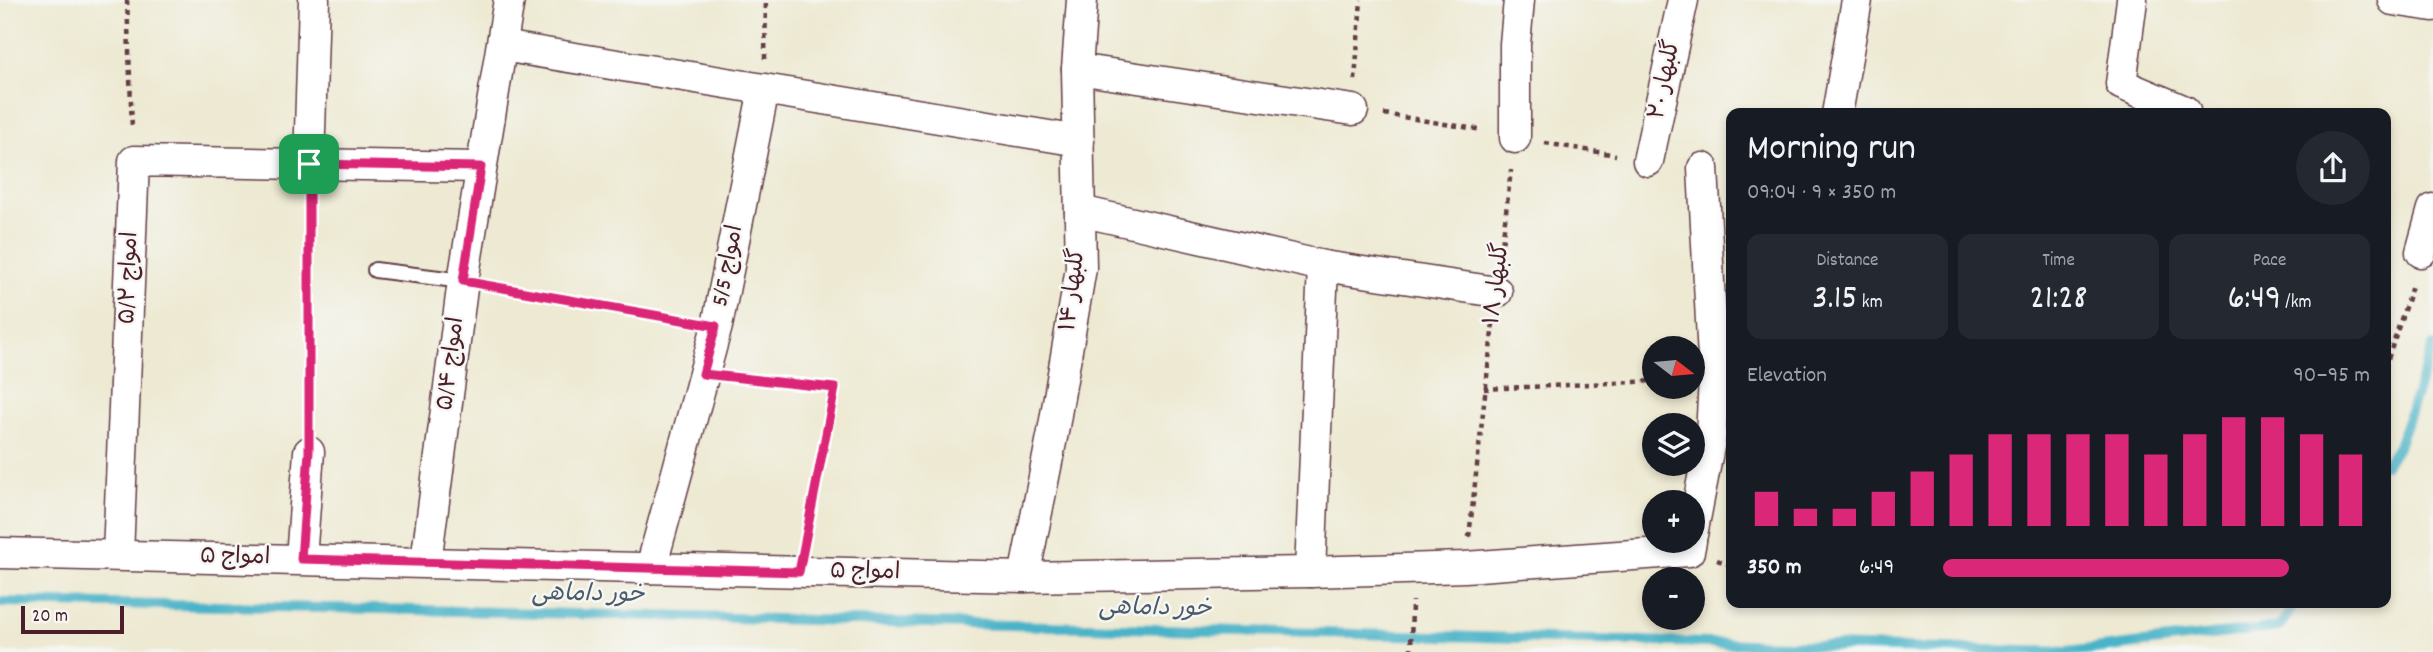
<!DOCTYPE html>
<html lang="en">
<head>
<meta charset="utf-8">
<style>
	body { margin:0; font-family:Dekko,"Playpen Sans Arabic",sans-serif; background:#242831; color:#f1f3f6; height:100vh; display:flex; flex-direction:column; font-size:26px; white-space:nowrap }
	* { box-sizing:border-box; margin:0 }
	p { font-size:23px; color:#9ea1a6 }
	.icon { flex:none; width:38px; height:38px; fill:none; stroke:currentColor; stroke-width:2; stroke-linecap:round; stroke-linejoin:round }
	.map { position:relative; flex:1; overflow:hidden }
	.panel { position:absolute; left:1726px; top:108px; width:665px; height:500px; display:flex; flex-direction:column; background:#171b24; border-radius:14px; box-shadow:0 4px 10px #0003 }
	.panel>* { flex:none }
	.needle { width:46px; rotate:106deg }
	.tools { position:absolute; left:1642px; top:336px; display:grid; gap:14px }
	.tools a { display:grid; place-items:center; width:63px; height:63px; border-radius:50%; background:#171b24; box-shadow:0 4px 10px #0003; font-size:35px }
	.scale { position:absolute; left:21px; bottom:18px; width:103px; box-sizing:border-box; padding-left:7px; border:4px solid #4a1f2b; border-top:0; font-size:19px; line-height:24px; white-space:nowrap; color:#4a1f2b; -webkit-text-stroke:5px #f6f6f2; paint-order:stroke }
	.pin { position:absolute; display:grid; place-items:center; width:60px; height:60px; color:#fff; margin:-30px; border-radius:14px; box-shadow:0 4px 10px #0006 }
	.round { display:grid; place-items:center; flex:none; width:74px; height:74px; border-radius:37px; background:#242831 }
	.head { display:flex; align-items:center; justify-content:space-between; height:119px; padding:0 21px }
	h1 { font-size:38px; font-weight:600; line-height:52px }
	.figures { display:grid; grid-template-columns:repeat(3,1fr); gap:10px; height:119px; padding:7px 21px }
	.figures div { display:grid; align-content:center; border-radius:14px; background:#242831; text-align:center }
	.figures b { font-size:35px; font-weight:600 }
	.figures small { font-size:19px; font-weight:400 }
	.figures p { font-size:19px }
	.chart { height:196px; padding:14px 21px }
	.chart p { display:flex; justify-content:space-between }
	.chart svg { width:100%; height:126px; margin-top:7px; stroke:#db2777; stroke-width:6 }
	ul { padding:0 21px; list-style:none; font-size:23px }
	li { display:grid; grid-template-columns:112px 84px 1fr; align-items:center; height:52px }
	li i { height:18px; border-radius:9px; background:#db2777 }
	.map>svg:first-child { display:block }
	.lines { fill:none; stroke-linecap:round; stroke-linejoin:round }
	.stream { stroke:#4ab3c8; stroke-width:10 }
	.lane-casing { stroke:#623d44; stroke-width:18 }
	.street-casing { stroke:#623d44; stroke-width:33 }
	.path { stroke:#623d44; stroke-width:4.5; stroke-dasharray:5 5; stroke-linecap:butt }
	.lane { stroke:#fff; stroke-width:14 }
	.street { stroke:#fff; stroke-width:30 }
	.route-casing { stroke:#fff; stroke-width:14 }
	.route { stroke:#db2777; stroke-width:9 }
	.labels { text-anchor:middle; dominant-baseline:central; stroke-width:5; stroke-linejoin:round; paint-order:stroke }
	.street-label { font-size:23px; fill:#4a1f2b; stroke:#f6f6f2 }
	.water-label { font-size:24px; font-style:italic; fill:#4a5a6a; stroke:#f6f6f2 }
</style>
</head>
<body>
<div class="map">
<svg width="2433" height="652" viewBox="0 0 2433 652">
	<rect width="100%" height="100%" fill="#f6f6f2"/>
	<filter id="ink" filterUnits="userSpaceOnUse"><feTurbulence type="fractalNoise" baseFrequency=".0143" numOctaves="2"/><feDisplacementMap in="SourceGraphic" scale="14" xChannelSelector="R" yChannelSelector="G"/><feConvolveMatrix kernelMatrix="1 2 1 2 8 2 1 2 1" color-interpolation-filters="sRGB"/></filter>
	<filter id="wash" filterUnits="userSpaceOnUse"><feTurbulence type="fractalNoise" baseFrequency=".00686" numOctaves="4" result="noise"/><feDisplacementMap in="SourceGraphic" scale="28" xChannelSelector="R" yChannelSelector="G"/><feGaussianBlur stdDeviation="1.57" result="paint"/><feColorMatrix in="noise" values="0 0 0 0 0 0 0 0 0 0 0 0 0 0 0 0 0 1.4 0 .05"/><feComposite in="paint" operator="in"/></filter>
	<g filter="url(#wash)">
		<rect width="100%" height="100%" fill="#ede9d2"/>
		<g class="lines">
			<g class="stream">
				<path d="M2385,465l13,-19 35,-100"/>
				<path d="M0,602l377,7 1690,43 212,-25 16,-23"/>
			</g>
		</g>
	</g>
	<g filter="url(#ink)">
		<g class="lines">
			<defs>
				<path id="lane" d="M375,270l88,11"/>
				<g id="street">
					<path d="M2132,0l-11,84 64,27 -2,3"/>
					<path d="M2393,0l40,6"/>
					<path d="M502,46l577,95"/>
					<path d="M1077,69l276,41"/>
					<path d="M1837,114l20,-114"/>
					<path d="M1515,138v-94l4,-44"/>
					<path d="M1648,161l35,-161"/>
					<path d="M309,164l5,-164"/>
					<path d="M1080,211l243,55 174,26"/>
					<path d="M2421,252l12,-43"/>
					<path d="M1323,266l-13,306 155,-5 224,-16 2,-10"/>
					<path d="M1692,535l19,-99 3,-58 -11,-210"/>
					<path d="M0,553l1024,24 286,-5"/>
					<path d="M118,555l16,-394 347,6"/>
					<path d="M301,559l8,-107"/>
					<path d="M426,562l37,-281 46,-281"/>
					<path d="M651,568l66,-242 47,-237"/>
					<path d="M1024,577l29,-145 28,-164 -4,-199 5,-69"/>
				</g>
			</defs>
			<use href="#lane" class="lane-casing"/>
			<use href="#street" class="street-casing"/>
			<g class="path">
				<path d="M127,0l5,129"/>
				<path d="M765,59l1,-59"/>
				<path d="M1355,80l6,-80"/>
				<path d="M1384,114l98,16"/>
				<path d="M1545,143l71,12"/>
				<path d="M309,194v229"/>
				<path d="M1500,262l11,-92"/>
				<path d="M495,286l191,34"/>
				<path d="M2385,368l28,-85"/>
				<path d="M736,377l99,11 -30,151"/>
				<path d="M1484,389l170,-8"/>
				<path d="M1469,537l24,-214"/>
				<path d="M1717,560l14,5"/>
				<path d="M1411,652l1,-51"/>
			</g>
			<use href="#lane" class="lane"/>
			<use href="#street" class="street"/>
		</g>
	</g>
	<g class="lines" filter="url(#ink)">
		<defs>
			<path id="route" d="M309,164l172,3 -18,114 253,45 -13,48 132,14 -36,184 -498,-13 8,-107z"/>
		</defs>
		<use href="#route" class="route-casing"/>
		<use href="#route" class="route"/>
	</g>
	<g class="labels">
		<g class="street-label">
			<text transform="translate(1666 80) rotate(-78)">گلبهار ۲۰</text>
			<text transform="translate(729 266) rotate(-79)">امواج 5/5</text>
			<text transform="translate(130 278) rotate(-88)">امواج ۵/۲</text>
			<text transform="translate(1498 284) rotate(-83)">گلبهار ۱۸</text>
			<text transform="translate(1074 290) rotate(-83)">گلبهار ۱۴</text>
			<text transform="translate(452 364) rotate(-83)">امواج ۵/۴</text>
			<text transform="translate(235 558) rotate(1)">امواج ۵</text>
			<text transform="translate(865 573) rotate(1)">امواج ۵</text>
		</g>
		<g class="water-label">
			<text transform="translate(588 595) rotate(1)">خور داماهی</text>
			<text transform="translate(1155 609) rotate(1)">خور داماهی</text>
		</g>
	</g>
</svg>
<div class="tools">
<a><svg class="needle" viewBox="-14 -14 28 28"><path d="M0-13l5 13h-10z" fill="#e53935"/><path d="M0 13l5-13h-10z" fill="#9ea1a6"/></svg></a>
<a><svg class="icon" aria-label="layers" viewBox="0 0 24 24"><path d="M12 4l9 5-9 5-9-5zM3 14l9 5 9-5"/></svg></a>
<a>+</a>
<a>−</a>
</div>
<div class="scale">20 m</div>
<div class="pin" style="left:309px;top:164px;background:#1e9e55"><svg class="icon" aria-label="arrive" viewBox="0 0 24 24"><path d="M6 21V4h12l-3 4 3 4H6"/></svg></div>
<section class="panel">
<div class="head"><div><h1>Morning run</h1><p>09:04 · 9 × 350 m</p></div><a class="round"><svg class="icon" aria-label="share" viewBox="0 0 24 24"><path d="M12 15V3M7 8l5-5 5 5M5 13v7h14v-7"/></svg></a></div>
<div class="figures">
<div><p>Distance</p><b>3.15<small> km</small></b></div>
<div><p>Time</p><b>21:28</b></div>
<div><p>Pace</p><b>6:49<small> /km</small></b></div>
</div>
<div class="chart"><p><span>Elevation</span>90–95 m</p>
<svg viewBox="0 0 160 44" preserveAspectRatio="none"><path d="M5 44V32M15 44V38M25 44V38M35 44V32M45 44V25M55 44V19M65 44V12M75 44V12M85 44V12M95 44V12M105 44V19M115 44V12M125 44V6M135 44V6M145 44V12M155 44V19"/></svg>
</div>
<ul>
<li><b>350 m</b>6:49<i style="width:81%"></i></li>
</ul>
</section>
</div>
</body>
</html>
